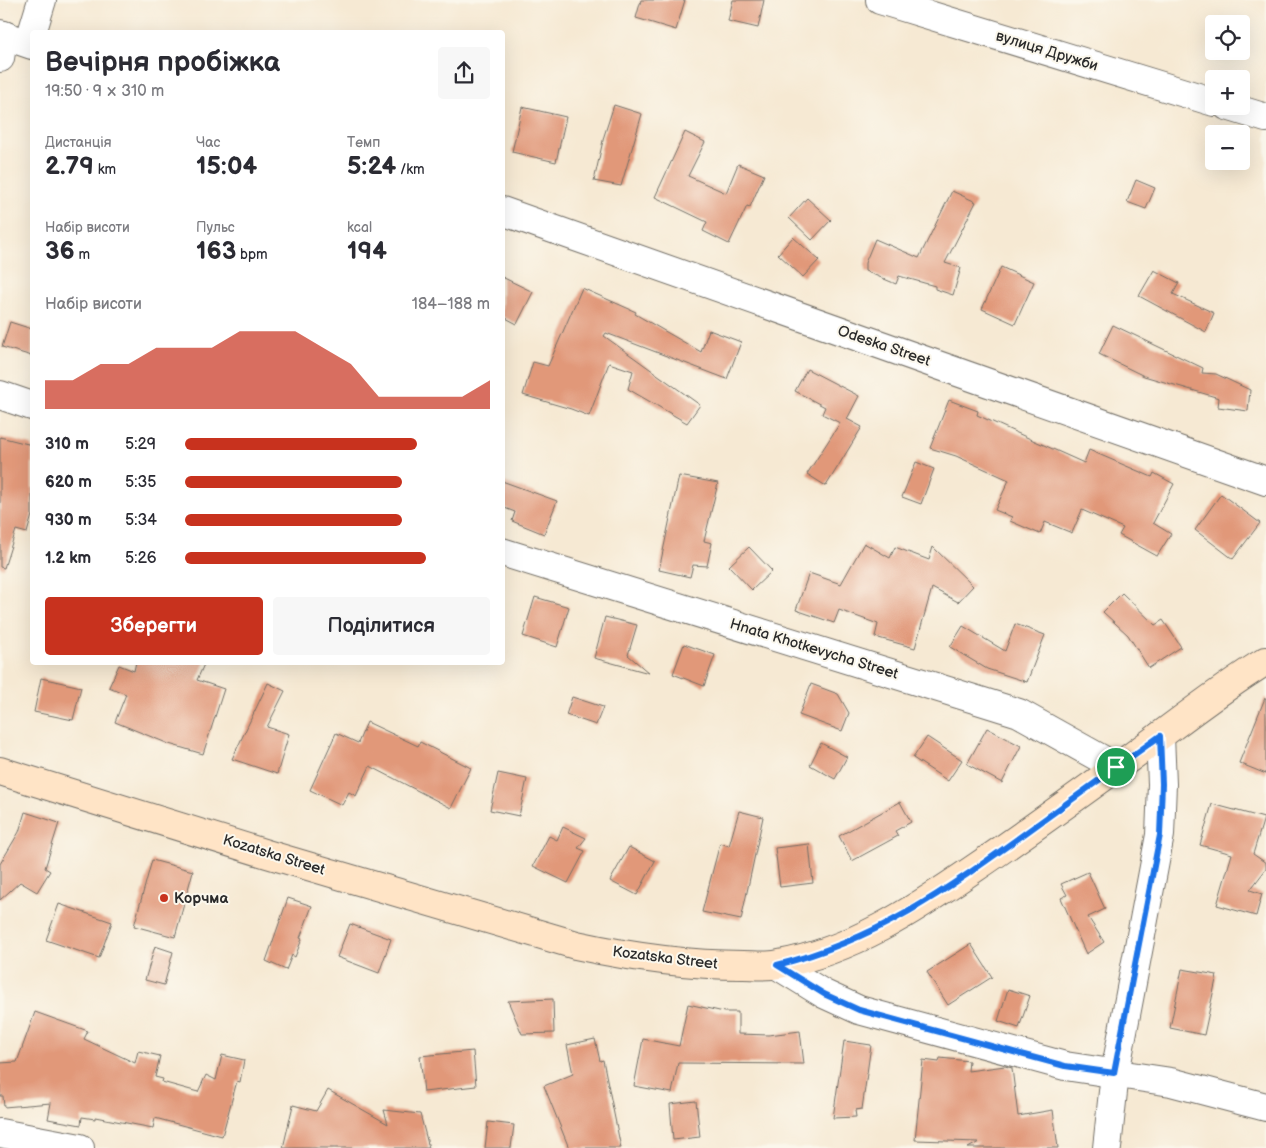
<!DOCTYPE html>
<html lang="uk">
<head>
<meta charset="utf-8">
<style>
	body { margin:0; font-family:"Balsamiq Sans",sans-serif; background:#f7f7f7; color:#2b2b33; height:100vh; display:flex; flex-direction:column; font-size:19px; white-space:nowrap }
	* { box-sizing:border-box; margin:0 }
	p { font-size:16px; color:#7c7c81 }
	.icon { flex:none; width:28px; height:28px; fill:none; stroke:currentColor; stroke-width:2; stroke-linecap:round; stroke-linejoin:round }
	.map { position:relative; flex:1; overflow:hidden }
	.sheet { position:absolute; left:30px; top:30px; width:475px; height:635px; display:flex; flex-direction:column; background:#fff; border-radius:5px; box-shadow:0 5px 20px #0002 }
	.sheet>* { flex:none }
	.controls { position:absolute; left:1205px; top:15px; display:grid; gap:10px }
	.controls a { display:grid; place-items:center; width:45px; height:45px; border-radius:5px; background:#fff; box-shadow:0 5px 20px #0002; font-size:25px }
	.pin { position:absolute; display:grid; place-items:center; width:42px; height:42px; color:#fff; margin:-21px; border:2px solid #fff; border-radius:50%; box-shadow:0 1px 5px #0007 }
	.round { display:grid; place-items:center; flex:none; width:52px; height:52px; border-radius:5px; background:#f7f7f7 }
	.summary { display:flex; align-items:center; justify-content:space-between; height:85px; padding:0 15px }
	h1 { font-size:28px; font-weight:600; line-height:38px }
	.metrics { display:grid; grid-template-columns:repeat(3,1fr); gap:8px; height:85px; padding:5px 15px }
	.metrics div { display:grid; align-content:center }
	.metrics b { font-size:25px; font-weight:600 }
	.metrics small { font-size:14px; font-weight:400 }
	.metrics p { font-size:14px }
	.chart { height:140px; padding:10px 15px }
	.chart p { display:flex; justify-content:space-between }
	.chart svg { width:100%; height:90px; margin-top:5px; fill:#c8321e; opacity:.7 }
	.action { display:flex; gap:10px; margin-top:auto; padding:10px 15px }
	.action a { flex:1; height:58px; border-radius:5px; background:#c8321e; color:#fff; font-size:20px; font-weight:600; line-height:58px; text-align:center }
	.action a+a { background:#f7f7f7; color:#2b2b33 }
	ul { padding:0 15px; list-style:none; font-size:16px }
	li { display:grid; grid-template-columns:80px 60px 1fr; align-items:center; height:38px }
	li i { height:12px; border-radius:6px; background:#c8321e }
	.map>svg:first-child { display:block }
	.building { fill:#e19879 }
	.lines { fill:none; stroke-linecap:round; stroke-linejoin:round }
	.minor-casing { stroke:#726e66; stroke-width:30 }
	.secondary-casing { stroke:#726e66; stroke-width:30 }
	.minor { stroke:#fff; stroke-width:28 }
	.secondary { stroke:#ffe4c6; stroke-width:28 }
	.route-casing { stroke:#fff; stroke-width:10 }
	.route { stroke:#1a73e8; stroke-width:6 }
	.poi-dot { fill:#c8321e; stroke:#fbf7ec; stroke-width:2 }
	.labels { text-anchor:middle; dominant-baseline:central; stroke-width:4; stroke-linejoin:round; paint-order:stroke }
	.street-label { font-size:15px; fill:#2b2b2b; stroke:#fbf7ec }
	.poi-label { font-size:15px; font-weight:bold; fill:#2b2b2b; stroke:#fbf7ec; text-anchor:start }
</style>
</head>
<body>
<div class="map">
<svg width="1266" height="1148" viewBox="0 0 1266 1148">
	<rect width="100%" height="100%" fill="#fbf7ec"/>
	<filter id="ink" filterUnits="userSpaceOnUse"><feTurbulence type="fractalNoise" baseFrequency=".02" numOctaves="2"/><feDisplacementMap in="SourceGraphic" scale="10" xChannelSelector="R" yChannelSelector="G"/><feConvolveMatrix kernelMatrix="1 2 1 2 8 2 1 2 1" color-interpolation-filters="sRGB"/></filter>
	<filter id="wash" filterUnits="userSpaceOnUse"><feTurbulence type="fractalNoise" baseFrequency=".0096" numOctaves="4" result="noise"/><feDisplacementMap in="SourceGraphic" scale="20" xChannelSelector="R" yChannelSelector="G"/><feGaussianBlur stdDeviation="1.12" result="paint"/><feColorMatrix in="noise" values="0 0 0 0 0 0 0 0 0 0 0 0 0 0 0 0 0 1.4 0 .05"/><feComposite in="paint" operator="in"/></filter>
	<g filter="url(#wash)">
		<rect width="100%" height="100%" fill="#f6e9d3"/>
		<g id="blocks">
			<g class="building">
				<path d="M641,0h44l-9,30 -40,-12z"/>
				<path d="M733,0h31l-6,28 -30,-7z"/>
				<path d="M614,105l28,9 -21,72 -27,-5 10,-45z"/>
				<path d="M522,107l44,10 -10,45 -44,-10z"/>
				<path d="M685,132l20,10 -17,34 38,17 12,-29 26,11 -14,32 -3,-1 -18,38 -26,-13 4,-9 -52,-25z"/>
				<path d="M1136,180l19,8 -9,21 -19,-7z"/>
				<path d="M952,191l24,11 -31,61 16,5 -8,27 -18,-6v-3l-36,-10 -3,8 -31,-13v-8l10,-24 44,19z"/>
				<path d="M807,198l24,22 -19,20 -23,-22z"/>
				<path d="M793,237l26,23 -16,17 -25,-23z"/>
				<path d="M1001,267l33,15 -19,42 -33,-15z"/>
				<path d="M1154,270l25,13 -6,11 41,19 -8,19 -67,-36z"/>
				<path d="M502,277l31,15 -16,32 -15,-8z"/>
				<path d="M582,288l54,24 -1,2 66,38 8,-22 32,12 -14,37 -121,-46 -2,3 96,69 -13,18 -59,-34 5,-18 -24,-8 -20,53 -18,-7 -48,-14 10,-33 15,4z"/>
				<path d="M10,322l22,7v27l-30,-9z"/>
				<path d="M1113,325l90,43 -1,5 14,1 34,16 -2,21 -30,-4 1,-9 -75,-22 -45,-22z"/>
				<path d="M807,369l52,27 -12,23 15,8 -36,59 -19,-12 33,-51 -18,-9 3,-7 -30,-16z"/>
				<path d="M949,400l29,11 -1,4 107,48 5,-13 63,27 2,-4 20,11 -21,39 18,11 -14,22 -38,-21 4,-7 -41,-18 -10,23 -27,-11 -5,12 -30,-13 2,-4 -17,-7 14,-30 -53,-24 -26,-8z"/>
				<path d="M0,437l32,8v70l-5,18 -11,-3 -12,38 -4,-1z"/>
				<path d="M916,462l18,7 -13,35 -19,-7z"/>
				<path d="M679,476l39,7 -14,58 8,2 -5,23 -14,-1 -3,12 -31,-7z"/>
				<path d="M502,481l55,20 -13,33 -32,-13 3,-9 -13,-5z"/>
				<path d="M1221,494l39,29 -27,36 -38,-29z"/>
				<path d="M864,543l26,15 5,-11 34,13 4,-13 40,39 -15,16 -26,-14 -17,60 -40,-11 3,-13 -39,-14 -5,13 -38,-13 13,-37 32,11z"/>
				<path d="M749,547l23,24 -20,19 -23,-24z"/>
				<path d="M1122,593l33,32 8,-5 18,27 -32,21 -21,-33 -25,-23z"/>
				<path d="M535,597l34,10 -12,40 -34,-11z"/>
				<path d="M605,617l32,8 -9,30 21,18 -55,-15z"/>
				<path d="M1015,624l30,11 -18,47 -40,-13 -37,-22 13,-21 42,25z"/>
				<path d="M684,644l31,11 -11,31 -31,-12z"/>
				<path d="M136,662h69l-8,18 27,9 -21,65 -34,-10 -54,-22 11,-28 -17,-7 10,-22 15,6z"/>
				<path d="M41,678l40,9 -8,33 -39,-8z"/>
				<path d="M268,683l17,8 -18,36 22,7 -12,40 -45,-15z"/>
				<path d="M811,684l27,10 11,19 -7,18 -43,-16z"/>
				<path d="M572,697l31,10 -7,18 -30,-10z"/>
				<path d="M1265,698h1v76l-27,-11z"/>
				<path d="M367,722l51,24 2,-4 51,26 -20,40 -81,-42 -14,30 -7,-4 -7,13 -32,-15 26,-57 22,10z"/>
				<path d="M987,728l34,18 -19,37 -35,-19z"/>
				<path d="M927,737l35,23 -14,21 -35,-23z"/>
				<path d="M821,743l26,14 -12,22 -25,-14z"/>
				<path d="M498,773l29,6 -8,37 -29,-6z"/>
				<path d="M900,802l11,20 -16,9 3,5 -46,25 -13,-25z"/>
				<path d="M1212,804l52,14 -11,36 13,9v6l-16,21 12,4 -6,22 -39,-11 15,-51 -32,-9z"/>
				<path d="M739,811l24,6 -22,103 -39,-8 18,-69 9,3z"/>
				<path d="M25,812l34,11 -14,45 5,3 -13,21 -17,-10 -20,18v-36l19,-32z"/>
				<path d="M563,827l23,11 -8,10 7,3 -17,32 -35,-17 16,-30 8,4z"/>
				<path d="M809,844l4,39 -33,4 -5,-39z"/>
				<path d="M629,847l26,14 -18,34 -27,-14z"/>
				<path d="M152,860l41,11 -18,66 -41,-11z"/>
				<path d="M1088,872l17,37 -17,8 16,25 -18,12 -25,-56 6,-3 -6,-11z"/>
				<path d="M288,898l24,8 -12,32 2,1 -7,18 -3,-2 -6,15 -20,-9z"/>
				<path d="M59,904l53,18 -13,36 -53,-18z"/>
				<path d="M350,924l41,15 -12,34 -42,-16z"/>
				<path d="M971,944l21,33 -44,28 -21,-33z"/>
				<path d="M155,946l18,6 -9,33 -19,-5z"/>
				<path d="M1182,969l35,6 -13,60 -34,-7z"/>
				<path d="M1008,989l22,7 -11,32 -21,-7z"/>
				<path d="M553,999l1,34 -32,1 -14,-33z"/>
				<path d="M688,1004l36,8h14v22l31,1 31,-4 4,33 -126,-1 -6,30 -38,-7 9,-47 36,7z"/>
				<path d="M35,1012l53,19 -4,8 51,24 3,-12 22,5 -5,21 8,2 -1,3 36,10 8,-17 10,5 6,-25 22,5 -4,22 -3,-1 -15,55 -67,-18 -2,10 -58,-11v2l-13,-2 -1,8 -33,-6 3,-16 -47,4 -1,-11h-3v-33l17,-1z"/>
				<path d="M595,1039l5,22 3,-1 18,88h-52l-25,-62 29,-12 -6,-29z"/>
				<path d="M844,1041l27,4 -9,64 -7,1 1,7 -23,1z"/>
				<path d="M473,1051l3,35 -52,6 -4,-36z"/>
				<path d="M940,1058l29,3 -1,10 37,-5 7,2 6,48 35,-6 5,38h-90l11,-6 -64,-2 8,-80 16,2z"/>
				<path d="M328,1090l60,34 -4,-14 36,4 9,34h-146l10,-43 23,6z"/>
				<path d="M696,1101l4,36 -27,3 -3,-36z"/>
				<path d="M488,1122l26,3 -3,23h-26z"/>
			</g>
		</g>
	</g>
	<g filter="url(#ink)">
		<use href="#blocks" fill-opacity="0" stroke="#726e66" stroke-width="1"/>
		<g class="lines">
			<defs>
				<g id="minor">
					<path d="M880,0l334,102"/>
					<path d="M0,34l32,11"/>
					<path d="M29,43l13,-43"/>
					<path d="M0,58l4,-23"/>
					<path d="M1227,106l39,12"/>
					<path d="M502,211l764,270"/>
					<path d="M0,395l32,11"/>
					<path d="M502,552l517,161 97,54"/>
					<path d="M777,965l47,29 35,16 206,56 106,16 95,25"/>
					<path d="M0,1133l80,15"/>
					<path d="M1107,1148l8,-75 45,-238 2,-51 -2,-48"/>
				</g>
				<path id="secondary" d="M0,771l267,83 309,91c55,12 111,20 167,20 12,0 24,2 36,-1 73,-13 135,-54 196,-96 62,-42 122,-86 182,-130 36,-27 71,-54 109,-77"/>
			</defs>
			<use href="#minor" class="minor-casing"/>
			<use href="#secondary" class="secondary-casing"/>
			<use href="#minor" class="minor"/>
			<use href="#secondary" class="secondary"/>
		</g>
	</g>
	<g class="lines" filter="url(#ink)">
		<defs>
			<path id="route" d="M1160,736l2,48 -2,51 -46,238 -49,-7 -206,-56 -35,-16 -47,-29c100,-25 168,-74 250,-133 44,-32 88,-64 133,-96z"/>
		</defs>
		<use href="#route" class="route-casing"/>
		<use href="#route" class="route"/>
	</g>
	<circle class="poi-dot" cx="164" cy="898" r="5"/>
	<g class="labels">
		<g class="street-label">
			<text transform="translate(1047 51) rotate(17)">вулиця Дружби</text>
			<text transform="translate(884 346) rotate(19)">Odeska Street</text>
			<text transform="translate(814 649) rotate(17)">Hnata Khotkevycha Street</text>
			<text transform="translate(274 855) rotate(17)">Kozatska Street</text>
			<text transform="translate(665 958) rotate(7)">Kozatska Street</text>
		</g>
		<g class="poi-label">
			<text x="174" y="898">Корчма</text>
		</g>
	</g>
</svg>
<div class="controls">
<a><svg class="icon" aria-label="locate" viewBox="0 0 24 24"><circle cx="12" cy="12" r="6"/><path d="M12 2v4M12 18v4M2 12h4M18 12h4"/></svg></a>
<a>+</a>
<a>−</a>
</div>
<div class="pin" style="left:1116px;top:767px;background:#1e9e55"><svg class="icon" aria-label="arrive" viewBox="0 0 24 24"><path d="M6 21V4h12l-3 4 3 4H6"/></svg></div>
<section class="sheet">
<div class="summary"><div><h1>Вечірня пробіжка</h1><p>19:50 · 9 × 310 m</p></div><a class="round"><svg class="icon" aria-label="share" viewBox="0 0 24 24"><path d="M12 15V3M7 8l5-5 5 5M5 13v7h14v-7"/></svg></a></div>
<div class="metrics">
<div><p>Дистанція</p><b>2.79<small> km</small></b></div>
<div><p>Час</p><b>15:04</b></div>
<div><p>Темп</p><b>5:24<small> /km</small></b></div>
</div>
<div class="metrics">
<div><p>Набір висоти</p><b>36<small> m</small></b></div>
<div><p>Пульс</p><b>163<small> bpm</small></b></div>
<div><p>kcal</p><b>194</b></div>
</div>
<div class="chart"><p><span>Набір висоти</span>184–188 m</p>
<svg viewBox="0 0 160 44" preserveAspectRatio="none"><path d="M0 44V30L10 30L20 22L30 22L40 14L50 14L60 14L70 6L80 6L90 6L100 14L110 22L120 38L130 38L140 38L150 38L160 30V44z"/></svg>
</div>
<ul>
<li><b>310 m</b>5:29<i style="width:76%"></i></li>
<li><b>620 m</b>5:35<i style="width:71%"></i></li>
<li><b>930 m</b>5:34<i style="width:71%"></i></li>
<li><b>1.2 km</b>5:26<i style="width:79%"></i></li>
</ul>
<div class="action"><a>Зберегти</a><a>Поділитися</a></div>
</section>
</div>
</body>
</html>
